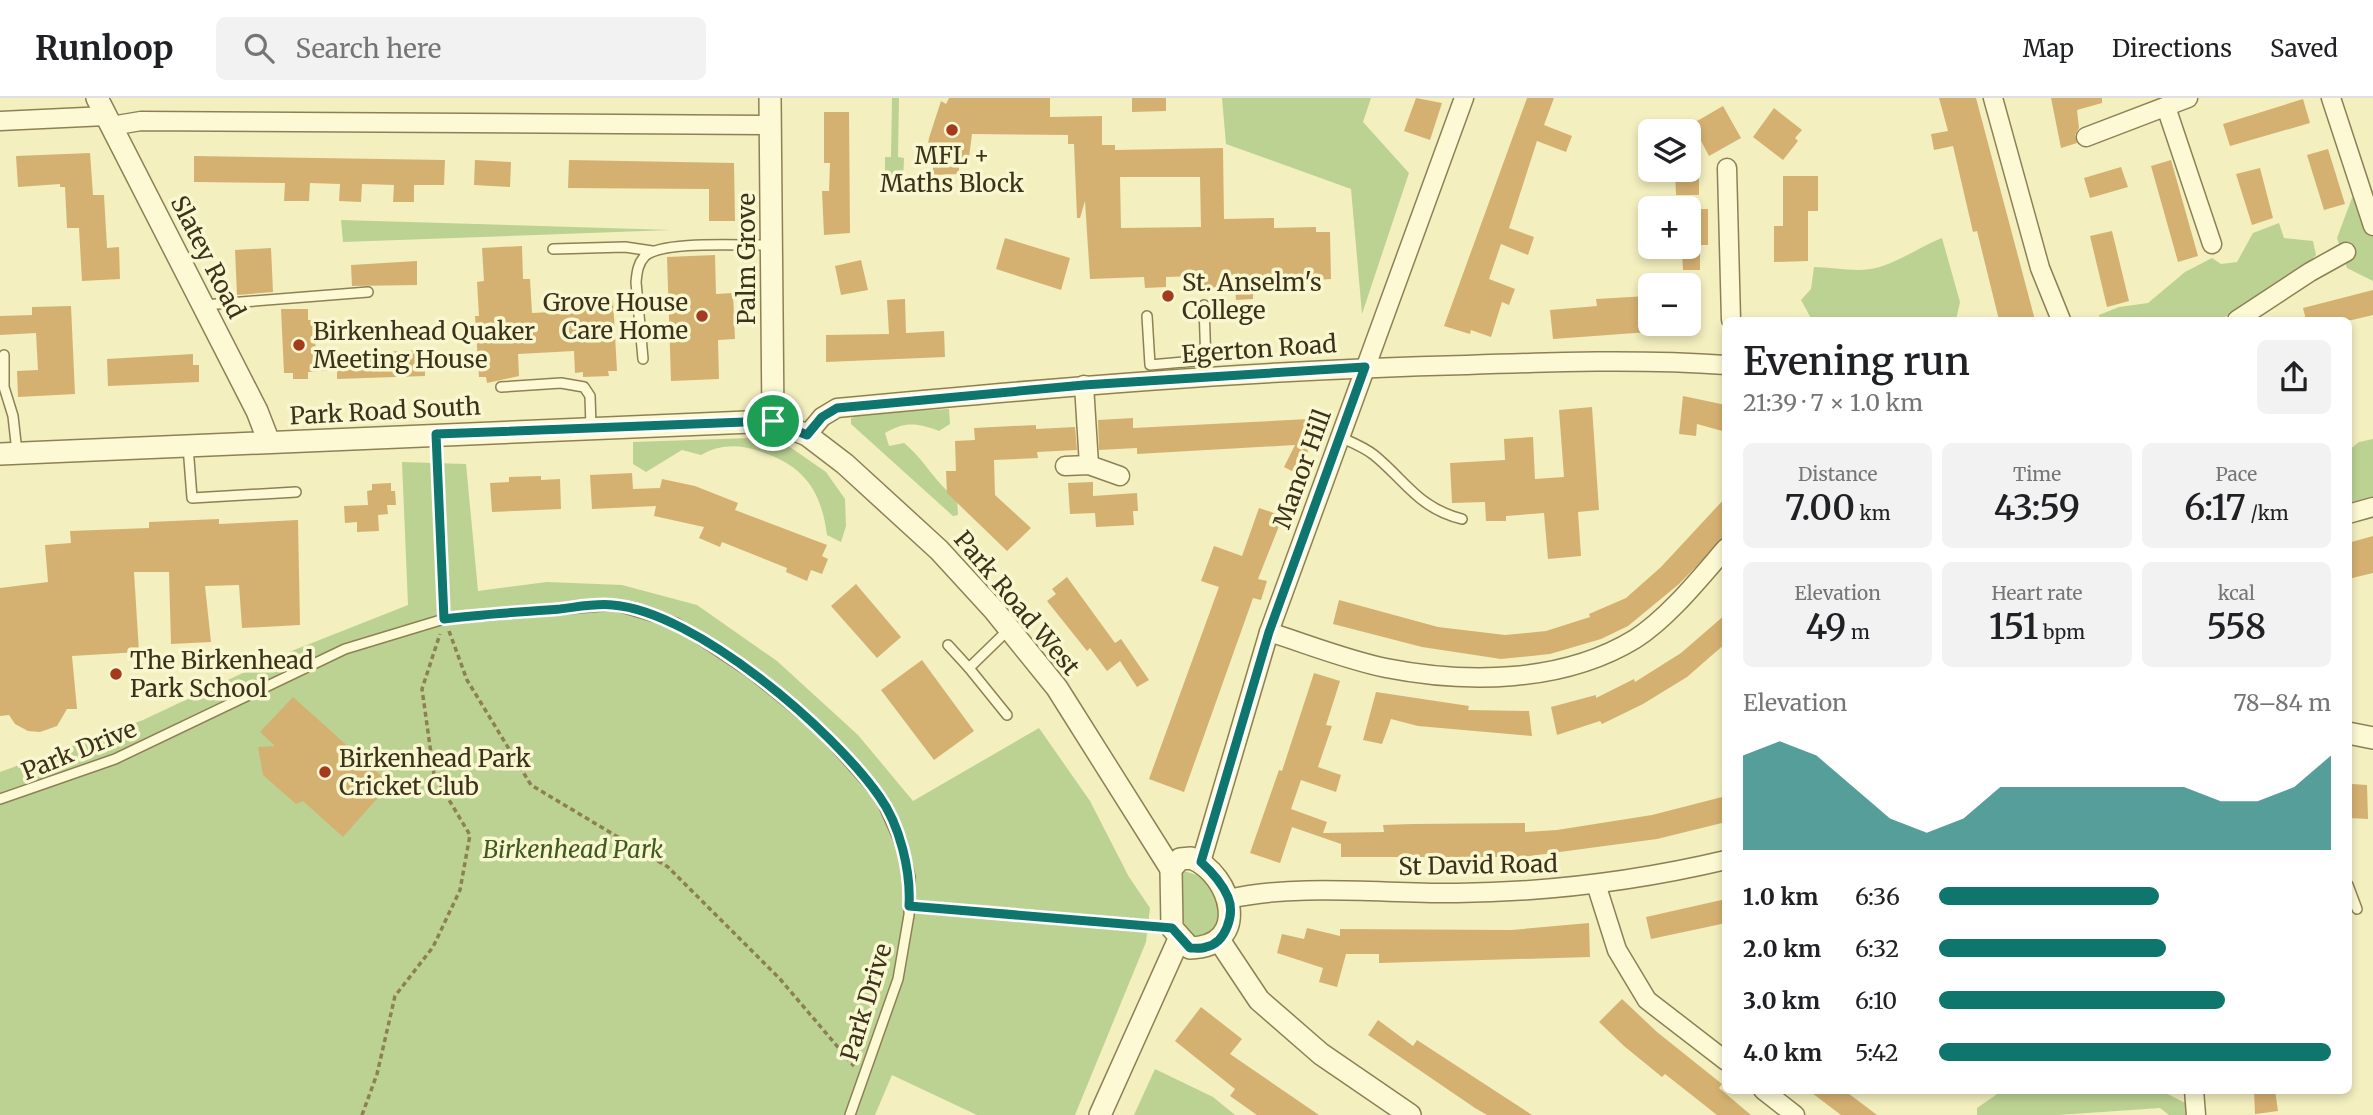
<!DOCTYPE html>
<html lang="en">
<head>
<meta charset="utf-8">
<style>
	body { margin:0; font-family:Merriweather,serif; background:#f2f2f2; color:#202124; height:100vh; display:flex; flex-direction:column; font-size:26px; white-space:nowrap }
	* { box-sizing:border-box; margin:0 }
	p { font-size:23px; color:#757577 }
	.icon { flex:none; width:38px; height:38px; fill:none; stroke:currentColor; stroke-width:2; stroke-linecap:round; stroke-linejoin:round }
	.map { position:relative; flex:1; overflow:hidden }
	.sheet { position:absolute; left:1722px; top:219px; width:630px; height:777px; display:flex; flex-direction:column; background:#fff; border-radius:10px; box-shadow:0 4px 10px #0003 }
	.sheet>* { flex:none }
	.tools { position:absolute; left:1638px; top:21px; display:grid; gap:14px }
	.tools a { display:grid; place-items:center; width:63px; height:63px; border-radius:10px; background:#fff; box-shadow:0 4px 10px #0003; font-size:35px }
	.pin { position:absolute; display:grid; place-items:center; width:60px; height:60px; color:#fff; margin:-30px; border:4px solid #fff; border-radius:50%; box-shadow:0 2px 7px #0007 }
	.round { display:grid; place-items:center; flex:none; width:74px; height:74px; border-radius:10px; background:#f2f2f2 }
	.summary { display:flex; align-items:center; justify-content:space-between; height:119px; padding:0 21px }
	h1 { font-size:38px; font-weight:600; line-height:52px }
	.metrics { display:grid; grid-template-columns:repeat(3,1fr); gap:10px; height:119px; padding:7px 21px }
	.metrics div { display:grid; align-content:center; border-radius:10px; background:#f2f2f2; text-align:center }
	.metrics b { font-size:35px; font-weight:600 }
	.metrics small { font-size:19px; font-weight:400 }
	.metrics p { font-size:19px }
	.chart { height:196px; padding:14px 21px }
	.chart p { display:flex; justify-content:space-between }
	.chart svg { width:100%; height:126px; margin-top:7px; fill:#0f766e; opacity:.7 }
	ul { padding:0 21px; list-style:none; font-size:23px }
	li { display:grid; grid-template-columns:112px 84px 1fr; align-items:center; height:52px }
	li i { height:18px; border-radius:9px; background:#0f766e }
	header { display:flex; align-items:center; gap:42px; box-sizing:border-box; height:98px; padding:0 35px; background:#fff; border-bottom:2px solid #e0e0e0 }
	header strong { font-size:33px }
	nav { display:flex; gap:38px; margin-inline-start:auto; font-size:24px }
	.search { width:490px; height:63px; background:#f2f2f2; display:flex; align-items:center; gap:18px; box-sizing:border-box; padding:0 24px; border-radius:10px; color:#757577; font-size:26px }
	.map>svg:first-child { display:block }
	.green { fill:#bcd292 }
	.building { fill:#d5b171; fill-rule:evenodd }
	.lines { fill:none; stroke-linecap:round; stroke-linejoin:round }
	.service-casing { stroke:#8e8055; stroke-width:12 }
	.minor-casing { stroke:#8e8055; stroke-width:21 }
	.tertiary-casing { stroke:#8e8055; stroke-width:24 }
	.path { stroke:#8e8055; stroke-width:3.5; stroke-dasharray:5 3.5; stroke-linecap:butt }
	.service { stroke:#fcf9d4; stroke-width:9 }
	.minor { stroke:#fcf9d4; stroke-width:18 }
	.tertiary { stroke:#fcf9d4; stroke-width:21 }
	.route-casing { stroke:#fff; stroke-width:14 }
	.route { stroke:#0f766e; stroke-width:9 }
	.poi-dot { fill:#a43b1e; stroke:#f9f7d0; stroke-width:2.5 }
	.labels { text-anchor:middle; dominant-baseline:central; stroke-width:7; stroke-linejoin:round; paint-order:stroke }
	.poi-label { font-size:24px; fill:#3c321b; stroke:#f9f7d0; text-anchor:start }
	.street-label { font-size:24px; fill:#3c321b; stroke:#f9f7d0 }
	.park-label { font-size:24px; font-style:italic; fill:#3e5a20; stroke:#f9f7d0 }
</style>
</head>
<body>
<header>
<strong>Runloop</strong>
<div class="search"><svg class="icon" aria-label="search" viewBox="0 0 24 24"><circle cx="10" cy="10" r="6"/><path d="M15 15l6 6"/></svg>Search here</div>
<nav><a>Map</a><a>Directions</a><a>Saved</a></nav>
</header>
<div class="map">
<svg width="2373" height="1017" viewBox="0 0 2373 1017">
	<rect width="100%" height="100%" fill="#f3efbf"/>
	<g class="green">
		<path d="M892,0h7l-1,59 6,1 -1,26 -18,-1v-26h6z"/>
		<path d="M1222,0h149l-8,24 46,51 -47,141 -11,-125 -125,-45z"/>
		<path d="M2370,91l3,2v90l-26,-13 -10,-30 15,-40z"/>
		<path d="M341,122l330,10 -328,12z"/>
		<path d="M2279,125l5,15 29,3 3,14c-19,21 -75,62 -103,65 -37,4 -77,0 -113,0l-1,-5 20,-8 29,-4 37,-31 27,-14 9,6 16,-2 16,-29z"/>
		<path d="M1942,140l18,64 -4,18h-144l-11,-20 10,-11 3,-22c18,0 39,5 56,2 23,-3 49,-22 72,-31z"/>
		<path d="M949,311l1,15 -11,7c-21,-8 -34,-10 -54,2l4,13 15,-3c21,17 31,40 53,56l1,16 -5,1 -102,-92v-6l9,-4z"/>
		<path d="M750,340l37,7 39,27 19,27 1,27 -5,16 -14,-7c-6,-46 -24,-70 -68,-84 -20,-7 -39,-7 -58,4l-19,-5 -36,22 -13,-8v-22z"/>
		<path d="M2373,341v64l-24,6v-59l10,-8z"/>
		<path d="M402,364l64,2 12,127 69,-9 75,3 75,20 80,56 81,74 55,66 126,-73 51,73 39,76 21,31 -4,34 -71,173h-98l-85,-40 -17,40h-875v-343l143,-52 136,-64 129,-51z"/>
		<path d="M1184,773l16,5 19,27v11l-6,18 -19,6 -10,-12 -6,-50z"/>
		<path d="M1155,971l58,28 22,18h-101z"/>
		<path d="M2003,992l159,1 29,15 1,9h-23l-9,-7 -102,7h-81v-7z"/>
	</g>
	<g class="building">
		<path d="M949,0h101v19l52,-1v29h13v5l108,-2 1,71 50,-1v10l42,-1v5h14l1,47 -15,1 1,3 -64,-1v17l-17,1 -1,-12 -38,1v-13l-31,1v10l-21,1 -1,-11 -54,2 -5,-78 -5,17h-3l-3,-74h-6v-9l-96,-1 -4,31h-9v9l-26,1v-23l-6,-1 2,-13 12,-37 5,3zM1120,79h80l1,50 -80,1z"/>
		<path d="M1132,0h34v13l-34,1z"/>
		<path d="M1416,0l26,5 -12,37 -26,-9z"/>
		<path d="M1527,0h27l-10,27 28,11 -6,16 -29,-11 -28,87 25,9 -6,18 -27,-11 -12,35 26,10 -6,16 -7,-3 -11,35 -20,-7 -1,4 -26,-8z"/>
		<path d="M1939,0h37l59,222h-36l-22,-89 -4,1 -20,-86 -19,4 -3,-16 17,-3z"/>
		<path d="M2051,0h51v5l-25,7 2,18 -4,7 2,8 -16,5z"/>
		<path d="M2303,1l7,24 -80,23 -7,-22z"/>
		<path d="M1723,8l18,32 -32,18 -17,-32z"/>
		<path d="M1774,10l28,22 -7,8 3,3 -15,19 -30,-23z"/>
		<path d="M824,14h25l1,121 -26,2 -2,-44h7l1,-28h-6z"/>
		<path d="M2328,51l17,55 -21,6 -17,-55z"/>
		<path d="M90,55l3,42h11l3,53 12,-1 1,32 -38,2 -3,-53h-12l-2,-41h-5v-3l-42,3 -2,-31z"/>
		<path d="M194,58l251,4 -1,25h-30v17h-21l1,-17 -32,-1 -1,18 -22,-1 1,-17 -30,-1 -1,18h-25l1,-18 -91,-1z"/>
		<path d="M475,62l36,2 -1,25 -36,-2z"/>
		<path d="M569,62l165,3 1,58h-26v-32l-141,-1z"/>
		<path d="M2171,62l27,96 -20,6 -27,-96z"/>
		<path d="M2121,69l7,20 -38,11 -6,-20z"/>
		<path d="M2260,70l13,50 -21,7 -16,-51z"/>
		<path d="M1675,72h24v25h-23z"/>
		<path d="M1783,78h35v35h-10v50l-34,1v-36h9z"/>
		<rect x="1689" y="111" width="19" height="36"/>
		<path d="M2112,133l17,70 -22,6 -17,-71z"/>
		<path d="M1005,140l65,20 -9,32 -65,-21z"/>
		<path d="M522,148l1,33h7l2,34 39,-2v-9l42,-2 4,71h-9l1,5 -26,1v-5l-8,1 -1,-22 -56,3 1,22 -32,7 -1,-6h-7l-4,-61h4l-2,-34 7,-1 -2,-33z"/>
		<path d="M271,150l2,44 -36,3 -2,-45z"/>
		<path d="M1682,155h18v17h-17z"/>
		<path d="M715,157l1,39 17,-1 2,46 -17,1 1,39 -48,2 -4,-124z"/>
		<path d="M861,162l7,30 -27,5 -6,-29z"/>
		<path d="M417,163v24l-65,1 -1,-21z"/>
		<path d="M2373,192v25l-21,5h-46l-3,-12z"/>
		<path d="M1648,198l1,36 -96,7 -3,-29 47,-4 -1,-7z"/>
		<path d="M905,201l1,34 38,-2 1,26 -119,5v-27l63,-1 -2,-34z"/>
		<path d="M71,208l4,88 -57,3 -1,-26 21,-1 -2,-37 -36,2v-19l32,-1v-8z"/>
		<path d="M281,211h27v11h6l2,35 108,-5 1,26 -88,3v-9l-29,2v7h-15v-6h-9z"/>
		<path d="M193,256v11h6v17l-91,4 -1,-27z"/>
		<path d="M1683,298l43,9v27l-29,-8 -1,12 -17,-2z"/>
		<path d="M1592,309l7,103 -21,2 3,44 -33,3 -4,-46 -38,3v5h-20l-1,-19 -33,1 -2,-40 55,-3 -1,-21 29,-2 2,42 29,-2 -5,-67z"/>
		<path d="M1133,320v10l176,-9 2,24h-4l1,10 -12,20 -12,-6 11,-22 -158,9v-6l-38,2 -1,-30z"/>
		<path d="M1036,327v4l39,-2 2,23 -40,2 1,6 -44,2 1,35 36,33 -24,23 -60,-58 -1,-22h10l-1,-30 20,-1 -1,-12z"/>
		<path d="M632,375l1,16 27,-1 2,-9 33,7 43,17 -3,7 92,35 -5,11 6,3 -6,15 -11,-4 -4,11 -21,-9 1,-4 -65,-26 -2,5 -21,-9 5,-11 -50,-11 2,-10 -64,3 -2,-34z"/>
		<path d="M541,378v4l19,-1 1,30 -69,3 -2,-29 19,-1v-5z"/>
		<path d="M1093,384v14l44,-3 1,18h-5l1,14 -38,2 -1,-14 -25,1 -2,-31z"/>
		<path d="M391,385v8h4l1,14h-9l1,9 -10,1 1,16 -22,1v-10l-12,1 -1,-17 24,-1 -1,-14 5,-1v-6z"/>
		<path d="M1726,399v39l-47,48 -51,42 -27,13 -51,15 -49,5 -79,-12 -89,-23 6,-24 99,27 67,8 41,-4 44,-14 -1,-3 37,-16 35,-31z"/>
		<path d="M1259,410l24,8 -25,63 9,2 -6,19 -8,-2 -69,194 -35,-13 70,-192 -18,-6 13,-35 28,10z"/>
		<path d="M219,421v5l79,-4 2,105 -58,3 -3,-43 -34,1 6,56 -40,2 -2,-72h-35l5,80 -67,4 5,53h-10l-10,17 -17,6 -12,-1 -13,-7 -6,-9 -9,1v-128l48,-6 -3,-37 26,-2 -1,-12 79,-3v-6z"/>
		<path d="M2373,438v37l-25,6v-36z"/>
		<path d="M1067,479l48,66 6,-4 28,41 -12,7 -17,-26 -13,10 -17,-23 -3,3 -40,-50 9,-7 -4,-5z"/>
		<path d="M856,486l45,53 -24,21 -46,-52z"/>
		<path d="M1726,516v29l-39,34 -44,27 -41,20 -2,-3 -43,14 -6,-28 45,-12v3l38,-19 1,3 46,-29z"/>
		<path d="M922,562l52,71 -40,29 -53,-70z"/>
		<path d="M1314,575l26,8 -14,44 6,1 -14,41 23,8 -5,17 -35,-12 -10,29 36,13 -4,11 61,-1 -1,-7 29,-1 113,-1v9l32,-2 95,-15 74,-19v26l-69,17 -135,18h-181v-13l-49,-17 -12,36 -30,-10 29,-83 3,1z"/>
		<path d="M1376,594l93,14 -1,4 61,1 3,25 -114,-10 -27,-7 -9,25 -19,-4z"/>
		<path d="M293,599l97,87 -47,53 -40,-36 -7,3 -33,-29 -5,-28 17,-1 -15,-14z"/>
		<path d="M2352,686l15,1 1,34 -20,-1z"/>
		<path d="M1726,801v24l-75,16 -5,-22z"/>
		<path d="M1589,825l1,34 -211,6v-9h-33l-9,33 -18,-5 4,-14 -46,-15 5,-19 22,5 3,-11 33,8v-7l171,1z"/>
		<path d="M1622,901l35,33 65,52 -3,4 32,27h-34l-52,-41 -3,3 -38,-31 -25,-24z"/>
		<path d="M1201,909l41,32 -12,15 89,61h-62l-27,-19 5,-7 -60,-48z"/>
		<path d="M1378,922l35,26 4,-6 115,75h-45l-12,-7 -107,-73z"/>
		<path d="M1808,992h36l33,25h-36z"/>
		<path d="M2254,992h21l3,21 -23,3z"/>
	</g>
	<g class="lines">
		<defs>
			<g id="service">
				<path d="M553,151l72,-2 27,4"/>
				<path d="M204,207l164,-13"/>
				<path d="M1204,207l2,60"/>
				<path d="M1147,218l3,49 56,-5"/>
				<path d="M4,257v32l9,29 4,36"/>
				<path d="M643,261l-7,-77c1,-10 2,-19 9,-26 18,-16 100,-10 126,-11"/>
				<path d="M501,289l60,-4 23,4 6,9 1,31"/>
				<path d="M436,337l8,184"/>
				<path d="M1340,339c11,5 24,10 34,18 32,26 44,53 88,64"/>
				<path d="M188,348l4,52 104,-6"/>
				<path d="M948,547l21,23"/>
				<path d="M1007,617l-38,-47 39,-38"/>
				<path d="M0,701l115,-40 230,-110 99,-30 170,-14 62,18 75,50 68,55 61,69 23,52 7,28 -1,38 -11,64 -48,136"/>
				<path d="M2348,787l9,24"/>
			</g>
			<g id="minor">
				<path d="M1993,0l47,170 21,52"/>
				<path d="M2331,0l42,128"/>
				<path d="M2166,9l46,137"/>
				<path d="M0,23l106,-5"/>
				<path d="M111,28l30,-5 630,4"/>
				<path d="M2086,39l102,-39"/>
				<path d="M1727,70l4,152"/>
				<path d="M2237,222l73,-48 36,-20"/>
				<path d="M1084,287l5,80"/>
				<path d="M807,337l15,-18 15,-9c209,-20 418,-38 629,-43 87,-3 173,-6 260,0"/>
				<path d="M1065,368l24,-1 31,11"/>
				<path d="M2348,416l25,-7"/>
				<path d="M1269,534c38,12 78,28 117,36 81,16 177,15 249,-29 33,-21 65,-61 91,-91"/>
				<path d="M1201,764l68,-230 195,-534"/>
				<path d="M1596,786l21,66 30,50 79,61"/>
				<path d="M1229,801c69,-16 157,-5 228,-6 91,-1 180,-12 269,-33"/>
				<path d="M1763,992l32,25"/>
				<path d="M2194,992l2,25"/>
			</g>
			<g id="tertiary">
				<path d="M97,0l160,313 12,31"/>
				<path d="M770,0l3,323"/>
				<path d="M0,356l773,-33 34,14 38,29 94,86 55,60 63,78 114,181"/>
				<path d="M2348,635l25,5"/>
				<path d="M1191,760c42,17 60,89 -1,90l-18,-20 -1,-59 9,-10z"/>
				<path d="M1219,842l40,60 62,54 89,61"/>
				<path d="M1100,1017l79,-176"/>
			</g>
		</defs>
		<use href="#service" class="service-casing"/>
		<use href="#minor" class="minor-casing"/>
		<use href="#tertiary" class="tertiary-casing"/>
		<g class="path">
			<path d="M449,533l18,49 64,105 137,82 112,112 74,87"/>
			<path d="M923,809l229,19"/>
			<path d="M362,1017l15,-41 18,-78 38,-49 27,-57 10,-55 -36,-60 -12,-86 18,-55"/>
		</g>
		<use href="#service" class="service"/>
		<use href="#minor" class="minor"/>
		<use href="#tertiary" class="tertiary"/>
	</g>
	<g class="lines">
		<defs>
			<path id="route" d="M1365,269l-96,265 -68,230c11,10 21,21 27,35 7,17 -2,46 -22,50 -5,2 -11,1 -16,1l-18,-20 -263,-22c2,-35 -9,-81 -30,-110 -47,-67 -183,-184 -266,-191 -17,-2 -36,2 -53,4 -38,3 -77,5 -116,10l-8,-185 337,-13 34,14 15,-18 15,-9 247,-23z"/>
		</defs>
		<use href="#route" class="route-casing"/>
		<use href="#route" class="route"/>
	</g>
	<g class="poi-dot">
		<circle cx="952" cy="32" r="7"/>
		<circle cx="1168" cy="198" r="7"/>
		<circle cx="702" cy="218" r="7"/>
		<circle cx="299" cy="247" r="7"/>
		<circle cx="116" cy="576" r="7"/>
		<circle cx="325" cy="674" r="7"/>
	</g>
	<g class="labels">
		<g class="poi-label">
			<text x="952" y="57" text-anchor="middle">MFL +<tspan x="952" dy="28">Maths Block</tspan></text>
			<text x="1182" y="184">St. Anselm's<tspan x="1182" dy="28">College</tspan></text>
			<text x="688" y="204" text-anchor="end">Grove House<tspan x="688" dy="28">Care Home</tspan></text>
			<text x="313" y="233">Birkenhead Quaker<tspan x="313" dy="28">Meeting House</tspan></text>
			<text x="130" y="562">The Birkenhead<tspan x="130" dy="28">Park School</tspan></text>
			<text x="339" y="660">Birkenhead Park<tspan x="339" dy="28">Cricket Club</tspan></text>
		</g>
		<g class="street-label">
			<text transform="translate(208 159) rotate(63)">Slatey Road</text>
			<text transform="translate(746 161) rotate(-90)">Palm Grove</text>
			<text transform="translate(1259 251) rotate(-4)">Egerton Road</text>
			<text transform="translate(385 313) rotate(-3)">Park Road South</text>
			<text transform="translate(1302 371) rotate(-70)">Manor Hill</text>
			<text transform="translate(1017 505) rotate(50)">Park Road West</text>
			<text transform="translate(79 652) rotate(-22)">Park Drive</text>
			<text transform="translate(1478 767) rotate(-1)">St David Road</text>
			<text transform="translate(866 904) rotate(-73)">Park Drive</text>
		</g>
		<g class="park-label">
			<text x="573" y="751">Birkenhead Park</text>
		</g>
	</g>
</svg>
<div class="tools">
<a><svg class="icon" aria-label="layers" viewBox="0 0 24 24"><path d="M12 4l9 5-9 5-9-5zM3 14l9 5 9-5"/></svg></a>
<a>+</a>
<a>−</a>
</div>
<div class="pin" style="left:773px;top:323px;background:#1e9e55"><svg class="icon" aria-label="arrive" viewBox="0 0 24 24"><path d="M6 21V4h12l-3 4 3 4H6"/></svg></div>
<section class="sheet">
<div class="summary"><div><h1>Evening run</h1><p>21:39 · 7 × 1.0 km</p></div><a class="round"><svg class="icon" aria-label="share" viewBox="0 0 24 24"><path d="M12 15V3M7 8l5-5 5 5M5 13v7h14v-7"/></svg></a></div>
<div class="metrics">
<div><p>Distance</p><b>7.00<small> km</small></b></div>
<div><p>Time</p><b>43:59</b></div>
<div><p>Pace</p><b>6:17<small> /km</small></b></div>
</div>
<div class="metrics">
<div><p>Elevation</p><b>49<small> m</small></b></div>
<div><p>Heart rate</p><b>151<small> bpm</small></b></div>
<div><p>kcal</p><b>558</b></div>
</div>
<div class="chart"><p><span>Elevation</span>78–84 m</p>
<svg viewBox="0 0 160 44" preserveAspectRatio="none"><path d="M0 44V11L10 6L20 11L30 22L40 33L50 38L60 33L70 22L80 22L90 22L100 22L110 22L120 22L130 27L140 27L150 22L160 11V44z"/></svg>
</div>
<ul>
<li><b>1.0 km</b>6:36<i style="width:56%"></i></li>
<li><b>2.0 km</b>6:32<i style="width:58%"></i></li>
<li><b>3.0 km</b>6:10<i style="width:73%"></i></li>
<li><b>4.0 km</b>5:42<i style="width:100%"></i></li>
</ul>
</section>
</div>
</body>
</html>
